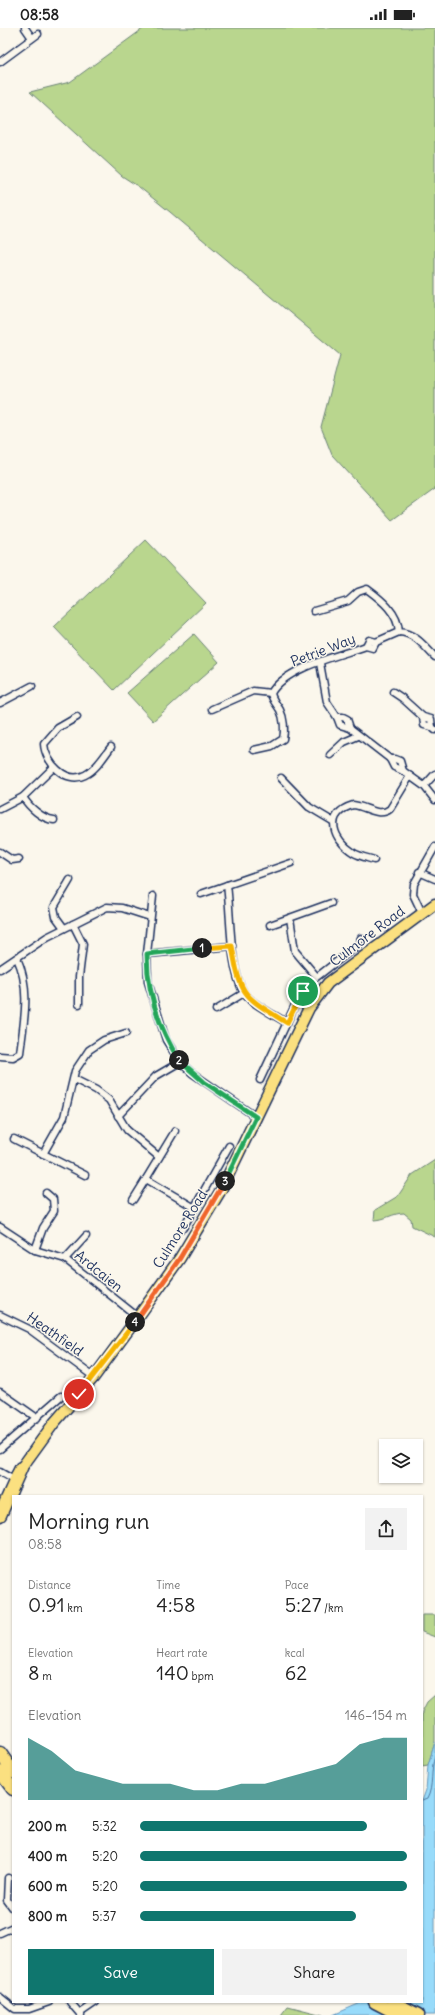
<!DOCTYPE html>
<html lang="en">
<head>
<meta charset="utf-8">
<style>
	body { margin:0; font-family:Delius,sans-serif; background:#f2f2f2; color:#222; height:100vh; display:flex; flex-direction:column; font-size:15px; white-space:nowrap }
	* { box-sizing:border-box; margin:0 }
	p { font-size:13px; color:#767676 }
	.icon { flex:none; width:22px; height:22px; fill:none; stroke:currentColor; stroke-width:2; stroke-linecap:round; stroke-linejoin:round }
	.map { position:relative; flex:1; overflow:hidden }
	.side { position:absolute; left:12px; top:1467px; width:411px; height:508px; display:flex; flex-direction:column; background:#fff; border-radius:0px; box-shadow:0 1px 3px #0004 }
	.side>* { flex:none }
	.controls { position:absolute; left:379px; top:1411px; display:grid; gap:8px }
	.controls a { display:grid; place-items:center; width:44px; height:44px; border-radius:0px; background:#fff; box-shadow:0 1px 3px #0004; font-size:20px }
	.pin { position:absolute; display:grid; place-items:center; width:34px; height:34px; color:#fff; margin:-17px; border:2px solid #fff; border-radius:50%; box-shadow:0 1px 4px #0007 }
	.km { position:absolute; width:20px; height:20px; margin:-10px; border-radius:50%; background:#222; color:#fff; font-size:11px; line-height:20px; text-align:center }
	.round { display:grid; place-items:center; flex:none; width:42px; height:42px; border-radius:0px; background:#f2f2f2 }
	.headline { display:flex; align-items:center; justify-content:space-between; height:68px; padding:0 16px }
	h1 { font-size:22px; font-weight:600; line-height:30px }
	.metrics { display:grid; grid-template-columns:repeat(3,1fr); gap:6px; height:68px; padding:4px 16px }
	.metrics div { display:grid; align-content:center }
	.metrics b { font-size:20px; font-weight:600 }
	.metrics small { font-size:11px; font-weight:400 }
	.metrics p { font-size:11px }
	.chart { height:112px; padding:8px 16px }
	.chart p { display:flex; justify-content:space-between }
	.chart svg { width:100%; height:72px; margin-top:4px; fill:#0f766e; opacity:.7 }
	.primary-button { display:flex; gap:8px; margin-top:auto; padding:8px 16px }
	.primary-button a { flex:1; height:46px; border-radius:0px; background:#0f766e; color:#fff; font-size:16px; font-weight:600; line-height:46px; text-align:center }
	.primary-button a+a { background:#f2f2f2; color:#222 }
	ul { padding:0 16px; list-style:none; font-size:13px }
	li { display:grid; grid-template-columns:64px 48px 1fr; align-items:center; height:30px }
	li i { height:10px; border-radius:5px; background:#0f766e }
	.status { display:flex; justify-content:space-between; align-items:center; height:28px; padding:0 20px; background:#fff; direction:ltr }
	.status svg { height:11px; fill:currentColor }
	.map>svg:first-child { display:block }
	.green { fill:#b9d68e; stroke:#6a8276 }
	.water { fill:#98dbfa; stroke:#6696bc }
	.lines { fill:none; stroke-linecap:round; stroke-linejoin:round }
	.shore { stroke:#4d749c; stroke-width:1 }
	.street-casing { stroke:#1b2f5e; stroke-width:9 }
	.primary-casing { stroke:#1b2f5e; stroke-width:13 }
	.highway-casing { stroke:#1b2f5e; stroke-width:15 }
	.street { stroke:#fbf7ec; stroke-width:6 }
	.primary { stroke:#fbe080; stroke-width:10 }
	.highway { stroke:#fbe080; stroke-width:12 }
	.split-1-casing { stroke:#fff; stroke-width:8 }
	.split-2-casing { stroke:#fff; stroke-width:8 }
	.split-3-casing { stroke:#fff; stroke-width:8 }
	.split-4-casing { stroke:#fff; stroke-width:8 }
	.split-5-casing { stroke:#fff; stroke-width:8 }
	.split-1 { stroke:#f5b400; stroke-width:5 }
	.split-2 { stroke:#22a559; stroke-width:5 }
	.split-3 { stroke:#22a559; stroke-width:5 }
	.split-4 { stroke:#f0652b; stroke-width:5 }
	.split-5 { stroke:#f5b400; stroke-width:5 }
	.labels { text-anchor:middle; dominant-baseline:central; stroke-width:3; stroke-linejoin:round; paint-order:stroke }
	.street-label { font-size:14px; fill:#1b2f5e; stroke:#fbf7ec }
</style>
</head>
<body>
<div class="status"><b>08:58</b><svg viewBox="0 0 49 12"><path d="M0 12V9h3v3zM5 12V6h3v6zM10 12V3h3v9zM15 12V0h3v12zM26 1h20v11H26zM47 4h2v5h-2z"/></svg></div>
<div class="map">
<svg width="435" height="1987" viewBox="0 0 435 1987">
	<rect width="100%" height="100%" fill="#fbf7ec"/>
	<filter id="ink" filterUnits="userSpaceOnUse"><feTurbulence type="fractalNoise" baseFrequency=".025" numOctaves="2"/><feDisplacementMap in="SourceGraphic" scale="8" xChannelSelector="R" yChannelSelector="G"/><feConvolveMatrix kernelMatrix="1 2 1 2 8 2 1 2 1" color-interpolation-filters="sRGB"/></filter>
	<g filter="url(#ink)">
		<g class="green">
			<path d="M144,0h291v461l-43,31 -60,-65 -11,-28 19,-72 -170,-143 -31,-25 -17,-11 -92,-84 40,-10z"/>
			<path d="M146,512l60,63 -92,87 -60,-63z"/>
			<path d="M194,606l25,28 -66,59 -26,-28z"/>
			<path d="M435,1132v77l-23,-11 -1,-7 -7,-6c-11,0 -19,7 -30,7l1,-10 23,-14 14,-21z"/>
			<path d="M422,1587h13v22l-13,-5z"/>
			<path d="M435,1667v47l-7,23 -6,1v-54l5,-10z"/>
			<path d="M288,1978l35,9h-42z"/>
		</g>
		<path class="water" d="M435,1714v273h-102l30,-13h59v-201l4,-11 2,-25z"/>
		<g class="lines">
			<path class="shore" d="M422,1773l5,-2c7,-13 3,-29 8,-44"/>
			<defs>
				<g id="street">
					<path d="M25,0l7,10"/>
					<path d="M0,34l38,-28"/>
					<path d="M314,583l34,-10 10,-9 9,-3c15,11 31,24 32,43 16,1 26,15 36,25"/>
					<path d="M366,618l3,-6 7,2"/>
					<path d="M320,635l7,39 10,15 3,8 10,3 40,31 4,8 9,4 21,15 11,14"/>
					<path d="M393,664l9,6 21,19 8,2 1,8"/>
					<path d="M0,675l32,-17"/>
					<path d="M212,681l41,-18 18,2c15,-26 68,-37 95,-47l7,2 3,-6 23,-10"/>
					<path d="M77,689l-19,11 -14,16c1,18 22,41 41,31 11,-5 19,-19 26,-28"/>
					<path d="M337,689h6l4,2 3,9"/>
					<path d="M423,689l1,8 8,2 3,3"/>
					<path d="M254,722l18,-4 11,-7c2,-9 1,-21 -3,-29 -4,-7 -8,-10 -9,-17"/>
					<path d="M330,727l14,-13 14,-6"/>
					<path d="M390,731h5l5,2 3,10"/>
					<path d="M281,750l28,29 25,15"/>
					<path d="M424,758l11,-12"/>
					<path d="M23,769c6,10 19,22 31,23"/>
					<path d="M0,781l23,-12 31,-30"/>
					<path d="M0,824l12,8 7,-1"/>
					<path d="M374,832c-6,-2 -15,-4 -20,-7 -21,-13 -31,-39 -1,-48 13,1 26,13 37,4l20,-33"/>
					<path d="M419,844l16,7"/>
					<path d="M227,857c4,29 2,84 17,108 7,11 31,22 43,30"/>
					<path d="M201,866l90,-31"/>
					<path d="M153,868l-6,58 1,28 18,58 14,22 12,11 64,44"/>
					<path d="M422,885l-9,-19 1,-10 21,-37"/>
					<path d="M290,890l5,33 21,25"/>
					<path d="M73,896l10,20 -4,33v27"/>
					<path d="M270,897l61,-22"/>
					<path d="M64,900l-8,-11 -2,-10 16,-27"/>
					<path d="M147,926l85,-8"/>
					<path d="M0,941l47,-32 60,-30 15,1 28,9"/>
					<path d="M216,982l28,-17"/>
					<path d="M0,1028l13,1 7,-4c4,-33 11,-64 -3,-95"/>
					<path d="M74,1051l22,11 13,10 18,30 32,27"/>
					<path d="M260,1052l37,-79 12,-18 49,-38 3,-7"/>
					<path d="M118,1088l38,-40 24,-14"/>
					<path d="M14,1111l71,36"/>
					<path d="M43,1126l21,-37 11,-46 14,-21 15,-10 22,-7"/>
					<path d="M146,1151l29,-48"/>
					<path d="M133,1172l13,-21 49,29"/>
					<path d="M0,1199l35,23 30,9 73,58"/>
					<path d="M183,1200l46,-82"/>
					<path d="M35,1222l8,-22 11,-17 -1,-12 -7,-6"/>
					<path d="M65,1231l21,-23"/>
					<path d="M0,1287l29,14 65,48"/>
					<path d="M0,1364l37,26"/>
					<path d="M0,1421l61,-53"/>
					<path d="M0,1444l14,8"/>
					<path d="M8,1850l-1,22 6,8"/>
					<path d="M0,1905l13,-6"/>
					<path d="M0,1969l15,12h14l20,-7"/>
					<path d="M70,1974l11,13"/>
					<path d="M80,1985l16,-11"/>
				</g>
				<path id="primary" d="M17,1446l37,-51 40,-46 44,-60 42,-59 41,-68 88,-182 19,-25 107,-79"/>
				<g id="highway">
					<path d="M0,1487l21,-47"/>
					<path d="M0,1725l13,19"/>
					<path d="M0,1744l13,17"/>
					<path d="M375,1974l25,13"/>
					<path d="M393,1974l25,13"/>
				</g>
			</defs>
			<use href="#street" class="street-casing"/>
			<use href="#primary" class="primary-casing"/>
			<use href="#highway" class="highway-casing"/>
			<use href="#street" class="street"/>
			<use href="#primary" class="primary"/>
			<use href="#highway" class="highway"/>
		</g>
	</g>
	<g class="lines" filter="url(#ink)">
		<defs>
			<path id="split-1" d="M202,920l30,-2c9,52 11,49 55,77l16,-32"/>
			<path id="split-2" d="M179,1032c-20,-32 -32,-68 -32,-106l55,-6"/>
			<path id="split-3" d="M179,1032l25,22 52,35 -31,64"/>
			<path id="split-4" d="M135,1294l45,-64 45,-77"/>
			<path id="split-5" d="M79,1366l56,-72"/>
		</defs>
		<use href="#split-1" class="split-1-casing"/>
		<use href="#split-2" class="split-2-casing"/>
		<use href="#split-3" class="split-3-casing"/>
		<use href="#split-4" class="split-4-casing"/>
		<use href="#split-5" class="split-5-casing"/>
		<use href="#split-1" class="split-1"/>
		<use href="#split-2" class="split-2"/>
		<use href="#split-3" class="split-3"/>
		<use href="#split-4" class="split-4"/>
		<use href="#split-5" class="split-5"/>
	</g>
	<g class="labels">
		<g class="street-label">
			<text transform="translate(323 622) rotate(-21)">Petrie Way</text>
			<text transform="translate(367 908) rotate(-37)">Culmore Road</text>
			<text transform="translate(180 1201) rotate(-58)">Culmore Road</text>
			<text transform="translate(99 1243) rotate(39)">Ardcaien</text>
			<text transform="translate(55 1306) rotate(35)">Heathfield</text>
		</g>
	</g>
</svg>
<div class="controls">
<a><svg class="icon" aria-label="layers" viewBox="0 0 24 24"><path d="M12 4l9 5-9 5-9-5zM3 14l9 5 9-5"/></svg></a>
</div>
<div class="pin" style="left:303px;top:963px;background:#1e9e55"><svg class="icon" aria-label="arrive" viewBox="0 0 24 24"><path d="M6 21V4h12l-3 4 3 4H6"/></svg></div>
<div class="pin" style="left:79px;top:1366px;background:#d93025"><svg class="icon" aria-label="check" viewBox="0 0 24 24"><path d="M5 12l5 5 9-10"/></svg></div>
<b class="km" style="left:202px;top:920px">1</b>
<b class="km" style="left:179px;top:1032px">2</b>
<b class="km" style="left:225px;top:1153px">3</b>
<b class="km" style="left:135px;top:1294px">4</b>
<section class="side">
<div class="headline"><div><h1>Morning run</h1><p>08:58</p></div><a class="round"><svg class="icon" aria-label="share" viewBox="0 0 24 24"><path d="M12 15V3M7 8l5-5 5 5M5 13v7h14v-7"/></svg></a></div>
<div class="metrics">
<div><p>Distance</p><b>0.91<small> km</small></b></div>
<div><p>Time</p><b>4:58</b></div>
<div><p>Pace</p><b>5:27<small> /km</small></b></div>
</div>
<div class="metrics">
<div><p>Elevation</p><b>8<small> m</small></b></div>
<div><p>Heart rate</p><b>140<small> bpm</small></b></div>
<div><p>kcal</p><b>62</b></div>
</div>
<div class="chart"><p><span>Elevation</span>146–154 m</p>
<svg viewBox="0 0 160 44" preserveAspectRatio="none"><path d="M0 44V6L10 14L20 26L30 30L40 34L50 34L60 34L70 38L80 38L90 34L100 34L110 30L120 26L130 22L140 10L150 6L160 6V44z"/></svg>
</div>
<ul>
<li><b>200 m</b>5:32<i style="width:85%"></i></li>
<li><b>400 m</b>5:20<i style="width:100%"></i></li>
<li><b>600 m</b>5:20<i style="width:100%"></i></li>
<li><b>800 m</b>5:37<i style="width:81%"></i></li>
</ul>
<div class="primary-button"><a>Save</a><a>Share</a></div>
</section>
</div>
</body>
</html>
